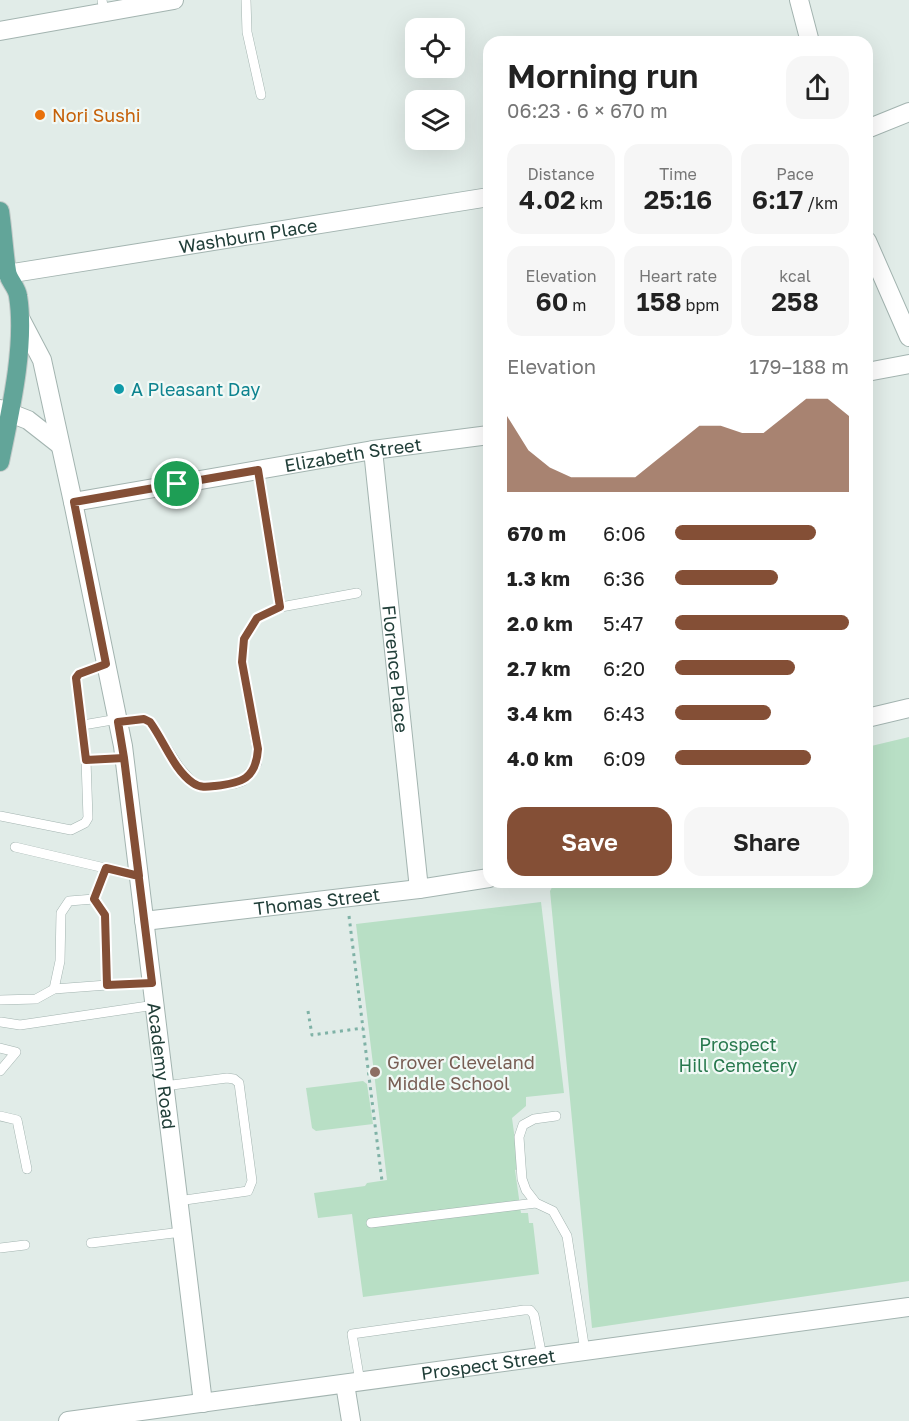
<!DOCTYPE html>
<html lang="en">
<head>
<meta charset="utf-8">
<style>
	body { margin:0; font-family:"Golos Text",sans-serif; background:#f6f6f6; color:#222; height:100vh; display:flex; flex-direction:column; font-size:22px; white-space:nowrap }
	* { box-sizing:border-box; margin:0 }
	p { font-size:20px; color:#767676 }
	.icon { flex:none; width:33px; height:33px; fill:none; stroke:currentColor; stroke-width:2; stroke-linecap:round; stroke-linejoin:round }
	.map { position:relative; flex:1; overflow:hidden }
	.panel { position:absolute; left:483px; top:36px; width:390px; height:852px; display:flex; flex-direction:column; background:#fff; border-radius:18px; box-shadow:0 6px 24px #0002 }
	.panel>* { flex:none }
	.buttons { position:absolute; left:405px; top:18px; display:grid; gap:12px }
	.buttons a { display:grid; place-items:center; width:60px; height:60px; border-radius:12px; background:#fff; box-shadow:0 6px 24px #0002; font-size:30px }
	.pin { position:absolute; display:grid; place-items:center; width:51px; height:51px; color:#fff; margin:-26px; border:3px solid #fff; border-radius:50%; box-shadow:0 2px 6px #0007 }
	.round { display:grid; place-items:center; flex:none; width:63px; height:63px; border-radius:18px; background:#f6f6f6 }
	.overview { display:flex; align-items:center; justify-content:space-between; height:102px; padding:0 24px }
	h1 { font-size:33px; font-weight:600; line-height:45px }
	.metrics { display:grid; grid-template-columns:repeat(3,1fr); gap:9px; height:102px; padding:6px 24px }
	.metrics div { display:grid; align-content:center; border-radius:15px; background:#f6f6f6; text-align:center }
	.metrics b { font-size:26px; font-weight:600 }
	.metrics small { font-size:16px; font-weight:400 }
	.metrics p { font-size:16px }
	.chart { height:168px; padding:12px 24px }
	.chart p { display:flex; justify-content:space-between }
	.chart svg { width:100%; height:108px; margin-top:6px; fill:#844f36; opacity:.7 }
	.action { display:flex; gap:12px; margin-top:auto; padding:12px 24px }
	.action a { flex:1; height:69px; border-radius:18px; background:#844f36; color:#fff; font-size:24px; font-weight:600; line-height:69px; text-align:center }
	.action a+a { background:#f6f6f6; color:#222 }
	ul { padding:0 24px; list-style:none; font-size:20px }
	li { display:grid; grid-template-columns:96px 72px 1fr; align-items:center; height:45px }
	li i { height:15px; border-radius:8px; background:#844f36 }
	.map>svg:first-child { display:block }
	.green { fill:#b8dfc5 }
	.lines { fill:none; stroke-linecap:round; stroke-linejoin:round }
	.service-casing { stroke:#a3b4b0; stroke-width:10 }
	.minor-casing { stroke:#a3b4b0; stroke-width:20 }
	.tertiary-casing { stroke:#a3b4b0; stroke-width:20 }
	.primary-casing { stroke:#c1c9c7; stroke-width:20 }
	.path { stroke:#7fb2a6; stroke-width:3; stroke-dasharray:3 4.5; stroke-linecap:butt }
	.service { stroke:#fff; stroke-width:9 }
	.minor { stroke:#fff; stroke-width:18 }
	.tertiary { stroke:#fff; stroke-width:18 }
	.primary { stroke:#62a599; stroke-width:18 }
	.route-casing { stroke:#fff; stroke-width:12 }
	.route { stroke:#844f36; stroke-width:8 }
	.food-dot { fill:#e8710a; stroke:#f1f9f6; stroke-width:2 }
	.culture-dot { fill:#0f9aa8; stroke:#f1f9f6; stroke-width:2 }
	.education-dot { fill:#8d6e63; stroke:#f1f9f6; stroke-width:2 }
	.labels { text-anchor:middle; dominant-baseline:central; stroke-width:4.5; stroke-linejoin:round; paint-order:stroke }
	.food-label { font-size:18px; fill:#c56008; stroke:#f1f9f6; text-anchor:start }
	.street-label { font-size:18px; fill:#203e38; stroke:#f1f9f6 }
	.culture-label { font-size:18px; fill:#0d838f; stroke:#f1f9f6; text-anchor:start }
	.park-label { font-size:18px; fill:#27784d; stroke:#f1f9f6 }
	.education-label { font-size:18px; fill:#785e54; stroke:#f1f9f6; text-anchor:start }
</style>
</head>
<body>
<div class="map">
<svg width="909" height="1421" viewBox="0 0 909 1421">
	<rect width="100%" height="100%" fill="#e1ece8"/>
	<g class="green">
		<path d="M909,737v544l-317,47 -42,-437 5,-9h312v-135z"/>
		<path d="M541,902l23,191 -38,4v9l-14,12 7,51 -4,1 6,43h7l1,10h4l6,51 -176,23 -11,-83 -34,4 -4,-25 51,-7 2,-3 20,-3 -31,-256z"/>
		<path d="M363,1081l4,3 6,40 -57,7 -4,-3 -6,-40z"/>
	</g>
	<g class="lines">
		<defs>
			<g id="service">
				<path d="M102,0l2,12"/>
				<path d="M246,0l1,32 14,63"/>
				<path d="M258,470l23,137"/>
				<path d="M118,721l26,-2 6,3 29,45 14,16 8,4 33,-3 9,-3 14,-18v-14l-15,-87 2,-22 13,-22 24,-11 76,-14"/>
				<path d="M83,725l35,-6"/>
				<path d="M86,760l38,-2"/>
				<path d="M0,816l71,14 14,-7 3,-5 -2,-58 -10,-82 3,-4 27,-9"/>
				<path d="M15,847l124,29"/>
				<path d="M94,899l12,-31"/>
				<path d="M54,989l6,-28 1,-48 8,-12 25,-2 11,16 2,70 45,-2"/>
				<path d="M0,1000l36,-1 18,-10 53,-4"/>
				<path d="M1,1022l19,3 135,-20"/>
				<path d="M0,1048l16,4 -16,19"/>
				<path d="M164,1086l63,-8 7,1 5,4 13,98 -4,10 -70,10"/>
				<path d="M0,1116l17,4 10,49"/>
				<path d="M556,1116l-22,3 -11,6 -4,12 3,42 4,11 10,13 17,8 14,25 18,115"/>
				<path d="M371,1223l165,-20"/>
				<path d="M91,1243l91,-11"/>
				<path d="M0,1248l25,-3"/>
				<path d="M360,1382l-8,-48 172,-24h6l4,5 8,42"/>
			</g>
			<g id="minor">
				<path d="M0,31l174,-31"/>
				<path d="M867,129l42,-17"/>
				<path id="s1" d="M7,274l482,-77"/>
				<path id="s2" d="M20,318l22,42 31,142 50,244 80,657"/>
				<path d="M867,372l42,-8"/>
				<path d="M0,409l28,11 32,25"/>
				<path id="s3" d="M373,450l46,439"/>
				<path id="s4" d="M73,502l300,-52 116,-15"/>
				<path d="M867,718l42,-10"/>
				<path id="s5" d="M144,921l275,-32 70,-11"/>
				<path d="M345,1384l6,37"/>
				<path id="s6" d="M68,1421l841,-114"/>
			</g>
			<g id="tertiary">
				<path d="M799,0l11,42"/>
				<path d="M867,241l42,96"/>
			</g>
			<path id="primary" d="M0,211c3,20 4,41 7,60 1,9 10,16 11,25 8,49 -8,117 -18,166"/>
		</defs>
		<use href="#service" class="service-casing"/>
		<use href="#minor" class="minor-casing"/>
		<use href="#tertiary" class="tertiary-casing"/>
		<use href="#primary" class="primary-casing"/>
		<g class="path">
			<path d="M349,916l33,265"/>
			<path d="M308,1011l4,24 51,-7"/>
		</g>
		<use href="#service" class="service"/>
		<use href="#minor" class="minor"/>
		<use href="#tertiary" class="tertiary"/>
		<use href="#primary" class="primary"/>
	</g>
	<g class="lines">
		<defs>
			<path id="route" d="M177,484l-103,18 32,162 -27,10 -3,4 10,82 38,-2c10,75 19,150 28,225l-45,2 -2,-70 -11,-16 12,-31 33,8 -15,-118 -6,-36 26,-3 6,3c14,19 24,48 43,61 7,5 14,4 22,3 27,-3 41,-7 43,-37l-16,-87 2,-23 13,-21 23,-11 -22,-137 -81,14"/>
		</defs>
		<use href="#route" class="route-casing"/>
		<use href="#route" class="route"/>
	</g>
	<circle class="food-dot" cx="40" cy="115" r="6"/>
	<circle class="culture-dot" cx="119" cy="389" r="6"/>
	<circle class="education-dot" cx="375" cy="1072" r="6"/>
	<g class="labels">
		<g class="food-label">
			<text x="52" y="115">Nori Sushi</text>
		</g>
		<g class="street-label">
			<text stroke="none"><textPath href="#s1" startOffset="244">Washburn Place</textPath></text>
			<text stroke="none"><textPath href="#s4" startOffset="284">Elizabeth Street</textPath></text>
			<text stroke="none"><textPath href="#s3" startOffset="220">Florence Place</textPath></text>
			<text stroke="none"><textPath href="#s5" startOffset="174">Thomas Street</textPath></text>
			<text stroke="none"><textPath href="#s2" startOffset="764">Academy Road</textPath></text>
			<text stroke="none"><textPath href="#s6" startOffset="424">Prospect Street</textPath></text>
		</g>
		<g class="culture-label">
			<text x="131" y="389">A Pleasant Day</text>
		</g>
		<g class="park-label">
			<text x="738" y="1044">Prospect<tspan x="738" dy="21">Hill Cemetery</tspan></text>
		</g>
		<g class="education-label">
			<text x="387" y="1062">Grover Cleveland<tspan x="387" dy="21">Middle School</tspan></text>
		</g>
	</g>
</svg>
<div class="buttons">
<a><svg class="icon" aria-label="locate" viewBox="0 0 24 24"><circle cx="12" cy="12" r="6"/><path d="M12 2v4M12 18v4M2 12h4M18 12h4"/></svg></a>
<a><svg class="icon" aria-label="layers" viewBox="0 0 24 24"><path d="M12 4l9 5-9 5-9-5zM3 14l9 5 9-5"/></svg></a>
</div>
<div class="pin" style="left:177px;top:484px;background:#1e9e55"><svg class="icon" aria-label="arrive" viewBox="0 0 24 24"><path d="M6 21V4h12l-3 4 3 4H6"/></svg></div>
<section class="panel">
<div class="overview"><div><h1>Morning run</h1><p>06:23 · 6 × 670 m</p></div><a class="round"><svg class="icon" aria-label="share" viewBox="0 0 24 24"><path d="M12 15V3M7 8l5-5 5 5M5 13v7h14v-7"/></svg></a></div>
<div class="metrics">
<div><p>Distance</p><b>4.02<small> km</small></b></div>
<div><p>Time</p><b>25:16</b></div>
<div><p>Pace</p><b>6:17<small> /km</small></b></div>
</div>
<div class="metrics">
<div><p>Elevation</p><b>60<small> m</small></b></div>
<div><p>Heart rate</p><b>158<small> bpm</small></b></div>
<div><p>kcal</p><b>258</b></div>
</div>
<div class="chart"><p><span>Elevation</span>179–188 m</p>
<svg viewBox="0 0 160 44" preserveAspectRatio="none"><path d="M0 44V13L10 27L20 34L30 38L40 38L50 38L60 38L70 31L80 24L90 17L100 17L110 20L120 20L130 13L140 6L150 6L160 13V44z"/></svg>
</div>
<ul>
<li><b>670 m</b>6:06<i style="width:81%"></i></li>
<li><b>1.3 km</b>6:36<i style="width:59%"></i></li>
<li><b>2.0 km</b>5:47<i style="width:100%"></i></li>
<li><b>2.7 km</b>6:20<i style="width:69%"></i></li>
<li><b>3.4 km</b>6:43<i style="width:55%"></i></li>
<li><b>4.0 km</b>6:09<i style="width:78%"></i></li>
</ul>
<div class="action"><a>Save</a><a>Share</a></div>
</section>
</div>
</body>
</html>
